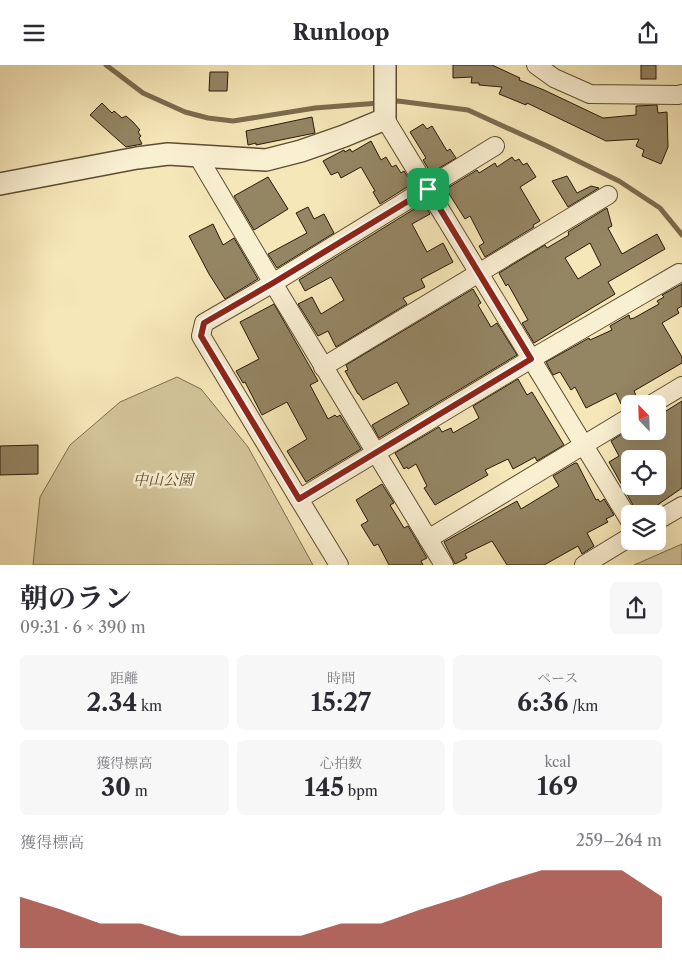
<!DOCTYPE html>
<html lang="ja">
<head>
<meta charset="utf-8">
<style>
	body { margin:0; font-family:"Libre Caslon Text","Noto Serif JP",serif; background:#f7f7f7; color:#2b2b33; height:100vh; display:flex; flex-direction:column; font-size:19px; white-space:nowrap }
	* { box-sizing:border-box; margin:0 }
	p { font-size:16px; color:#7c7c81 }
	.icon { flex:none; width:28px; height:28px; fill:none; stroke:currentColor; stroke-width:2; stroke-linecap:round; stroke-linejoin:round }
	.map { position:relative; height:500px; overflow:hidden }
	.drawer { display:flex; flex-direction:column; background:#fff; flex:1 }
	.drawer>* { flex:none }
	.needle { width:32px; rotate:337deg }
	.buttons { position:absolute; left:621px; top:330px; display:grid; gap:10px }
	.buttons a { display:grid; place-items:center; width:45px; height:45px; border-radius:8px; background:#fff; box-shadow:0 5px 20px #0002; font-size:25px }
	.pin { position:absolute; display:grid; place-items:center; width:42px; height:42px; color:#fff; margin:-21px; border-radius:10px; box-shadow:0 2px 8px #0006 }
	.round { display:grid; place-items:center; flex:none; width:52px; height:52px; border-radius:8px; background:#f7f7f7 }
	.summary { display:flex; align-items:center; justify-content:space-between; height:85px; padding:0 20px }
	h1 { font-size:28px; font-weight:700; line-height:38px }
	.stats { display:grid; grid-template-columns:repeat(3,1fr); gap:8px; height:85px; padding:5px 20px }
	.stats div { display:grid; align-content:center; border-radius:8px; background:#f7f7f7; text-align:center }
	.stats b { font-size:25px; font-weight:700 }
	.stats small { font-size:14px; font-weight:400 }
	.stats p { font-size:14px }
	.chart { height:140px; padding:10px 20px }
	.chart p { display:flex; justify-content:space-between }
	.chart svg { width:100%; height:90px; margin-top:5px; fill:#8f2418; opacity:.7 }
	header { display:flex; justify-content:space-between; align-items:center; height:65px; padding:0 20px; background:#fff; font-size:22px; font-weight:700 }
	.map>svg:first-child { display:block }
	.green { fill:#d3c49a; stroke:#7e6f50 }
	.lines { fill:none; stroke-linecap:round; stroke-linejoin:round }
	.stream { stroke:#7b6b4d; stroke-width:5 }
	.building { fill:#948563; stroke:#2a1a07; fill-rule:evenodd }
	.minor-casing { stroke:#5d4d33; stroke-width:20 }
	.tertiary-casing { stroke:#5d4d33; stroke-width:24 }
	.minor { stroke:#f9efd1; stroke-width:18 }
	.tertiary { stroke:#f9efd1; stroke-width:21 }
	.route-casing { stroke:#fff; stroke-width:10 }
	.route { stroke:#8f2418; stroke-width:6 }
	.labels { text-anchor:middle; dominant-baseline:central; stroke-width:5; stroke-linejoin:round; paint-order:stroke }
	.park-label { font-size:15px; font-style:italic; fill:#5d4d33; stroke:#f9efd1 }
</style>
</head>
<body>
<header><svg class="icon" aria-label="menu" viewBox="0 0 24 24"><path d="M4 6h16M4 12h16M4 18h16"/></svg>Runloop<svg class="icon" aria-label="share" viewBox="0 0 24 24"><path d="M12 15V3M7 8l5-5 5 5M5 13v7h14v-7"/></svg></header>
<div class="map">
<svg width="682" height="500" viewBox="0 0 682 500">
	<rect width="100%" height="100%" fill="#f6e7b8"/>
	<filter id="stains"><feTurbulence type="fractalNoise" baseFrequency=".004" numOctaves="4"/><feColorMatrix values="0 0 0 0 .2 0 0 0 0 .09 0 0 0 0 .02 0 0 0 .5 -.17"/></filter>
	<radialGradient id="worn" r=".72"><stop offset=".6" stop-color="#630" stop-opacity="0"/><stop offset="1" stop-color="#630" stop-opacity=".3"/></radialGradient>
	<g class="green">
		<path d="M177,312l24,12 47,58 65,118h-280l7,-68 30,-52 50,-43z"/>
		<path d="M682,479v21h-48z"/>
	</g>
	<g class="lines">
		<g class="stream">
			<path d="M106,0l37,28 42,19 23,6 25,3 82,-13 64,-5"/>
			<path d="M390,37l8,-1 70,9 79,36 72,35 41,27 22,27"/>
		</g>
	</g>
	<g class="building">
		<path d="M453,0h39l28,13 -1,2 25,10 59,28 33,-3v-9l21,-1 1,8 9,-1 1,35 -7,17 -19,-8 2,-6 -8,-4 3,-7 -33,2 -79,-38 -1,2 -27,-11 3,-7 -23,-2v-2h-8l1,-6 -19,1z"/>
		<rect x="641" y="0" width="15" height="14"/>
		<path d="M210,7h18l-1,19h-18z"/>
		<path d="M102,38l10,10 2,-2 8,7 4,-2 7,6 7,8 -2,2 3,4 -2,2 3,6 -16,3 -36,-32z"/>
		<path d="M312,52l3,16 -59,12v-2l-8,2 -2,-14z"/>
		<path d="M423,59l4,5 5,-3 15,25 3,-2 6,9 -25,15 -8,-13 3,-2 -16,-26z"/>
		<path d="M371,76l10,19 5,-3 6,10 4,-2 5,8 3,-2 8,13 -32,20 -7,-12 2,-1 -14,-24 -20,11 -3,-6 -7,3 -8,-14 21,-11 1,2 5,-3 2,3z"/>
		<path d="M512,92l3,4 4,-2 4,6 4,-2 9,14 -16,10 20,34 -7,4 1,2 -49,30 -6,-11 5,-3 -14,-27 -5,3 -19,-30 31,-19 2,3 16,-10 2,4z"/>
		<path d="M567,111l10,17 14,-7 8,2 -31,19 -16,-26z"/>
		<path d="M268,112l20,32 -34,21 -20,-34z"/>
		<path d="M424,138l6,11 -18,10 15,28 16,-9 10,19 -32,17 4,8 -22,11 4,6 -71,43 -8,-16 -10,5 -20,-32 14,-7 9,17 23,-14 -13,-23 -26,14 -6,-11z"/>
		<path d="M308,142l6,12 10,-5 10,19 -57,35 -9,-14 39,-21 -11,-20z"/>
		<path d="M607,143l5,18 -4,2 14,26 35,-20 8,15 -57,33 7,12 -81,49 -12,-20 6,-3 -20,-36 -2,2 -7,-13 46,-28 2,3 22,-13 -1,-3zM590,178l11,22 -23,14 -13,-21z"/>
		<path d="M213,159l10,21 11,-7 24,41 -33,20 -16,-25 -20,-38z"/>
		<path d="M682,219v22l-5,3 2,4 -17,10 20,34v6l-48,28 6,13h-19l-5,-11 -30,15 -11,-21 -4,3 -11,-18 -7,3 -7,-13 43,-24 1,2 22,-10 -2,-4 19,-11 1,4 4,-1 25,-14 -2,-3 7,-4 -2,-2z"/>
		<path d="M473,224l8,14 -3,2 13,22 6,-4 20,32 -138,83 -7,-13 37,-21 -12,-22 -34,18 -4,-6h-1l-13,-23 3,-1 -2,-5z"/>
		<path d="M274,239l44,77 -8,4 18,34 7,-4 2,2 3,-2 21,34 -55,33 -19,-31 20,-12 -20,-37 -25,13 -17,-33 -2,1 -7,-12 23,-12 -19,-37z"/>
		<path d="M518,314l9,16 5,-3 32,53 -27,16 -2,-4 -22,12 -5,-10 -23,11 3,5 -53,30 -11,-17 3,-2 -11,-22 -8,5 -1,-2 -3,2 -9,-16 44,-26 3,5 9,-4 2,5 26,-15 -6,-12z"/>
		<path d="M682,336v87l-26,18 1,2 -7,6h-12l-29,-52 10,-6 -8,-15 19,-12v2h28v-15zM630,394h28v27h-28z"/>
		<path d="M38,380v29l-38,1v-29z"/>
		<path d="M575,398h2l19,37 2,-1 2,3 4,-3 10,16 -8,4 2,3 -21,11 7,13 -12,8 -4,-8 -34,19h-37l-15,-24 -27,13 2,4 -12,6 -11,-22 73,-41 4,8 38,-23 -6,-10z"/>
		<path d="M382,419l12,19 -4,2 14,23 4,-2 19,32 -6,3 2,4h-34l-11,-21 -4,2 -13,-21 7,-4 -12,-21z"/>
	</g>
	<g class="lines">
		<defs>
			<g id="minor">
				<path d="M536,0l18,13 36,16 88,1 4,-1"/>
				<path d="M385,54l245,402"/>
				<path d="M197,90l76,128 171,282"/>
				<path d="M323,302l285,-172"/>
				<path d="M652,339l30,-18"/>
				<path d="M299,434l-98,-163 3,-13 69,-40 222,-137"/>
				<path d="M658,455l24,-14"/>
				<path d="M428,474l202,-122"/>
				<path d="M339,500l-40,-66 232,-140 148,-86"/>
				<path d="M584,500l46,-28"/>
			</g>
			<path id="tertiary" d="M0,119l137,-26 31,-4 98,6 35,-9 43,-15 41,-17v-54"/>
		</defs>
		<use href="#minor" class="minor-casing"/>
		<use href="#tertiary" class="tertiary-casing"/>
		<use href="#minor" class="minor"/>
		<use href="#tertiary" class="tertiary"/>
	</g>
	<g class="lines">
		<defs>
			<path id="route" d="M428,124l103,170 -232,140 -98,-163 3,-13 69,-40z"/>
		</defs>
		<use href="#route" class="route-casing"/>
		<use href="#route" class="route"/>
	</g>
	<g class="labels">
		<g class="park-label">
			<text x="163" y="414">中山公園</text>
		</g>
	</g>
	<rect width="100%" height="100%" filter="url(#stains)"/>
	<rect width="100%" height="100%" fill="url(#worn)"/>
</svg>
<div class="buttons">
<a><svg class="needle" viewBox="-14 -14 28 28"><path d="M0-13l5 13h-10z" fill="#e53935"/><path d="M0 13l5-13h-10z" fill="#7c7c81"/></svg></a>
<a><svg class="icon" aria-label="locate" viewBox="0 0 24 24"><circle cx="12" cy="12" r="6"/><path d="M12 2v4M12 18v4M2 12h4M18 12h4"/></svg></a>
<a><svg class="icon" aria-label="layers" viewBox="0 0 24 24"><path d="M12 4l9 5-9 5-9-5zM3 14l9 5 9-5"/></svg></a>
</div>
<div class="pin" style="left:428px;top:124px;background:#1e9e55"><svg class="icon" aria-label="arrive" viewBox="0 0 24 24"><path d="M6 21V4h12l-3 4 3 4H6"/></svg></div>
</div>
<section class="drawer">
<div class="summary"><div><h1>朝のラン</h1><p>09:31 · 6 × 390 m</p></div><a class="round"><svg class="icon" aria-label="share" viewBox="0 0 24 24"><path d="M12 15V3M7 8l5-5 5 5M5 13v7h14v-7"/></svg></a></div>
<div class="stats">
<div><p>距離</p><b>2.34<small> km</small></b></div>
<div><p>時間</p><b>15:27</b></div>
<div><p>ペース</p><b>6:36<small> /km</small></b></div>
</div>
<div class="stats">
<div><p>獲得標高</p><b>30<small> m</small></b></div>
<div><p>心拍数</p><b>145<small> bpm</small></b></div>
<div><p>kcal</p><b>169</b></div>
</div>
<div class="chart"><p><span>獲得標高</span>259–264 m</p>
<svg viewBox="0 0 160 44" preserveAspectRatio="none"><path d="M0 44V19L10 25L20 32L30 32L40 38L50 38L60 38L70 38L80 32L90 32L100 25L110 19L120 12L130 6L140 6L150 6L160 19V44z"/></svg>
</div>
</section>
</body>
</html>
